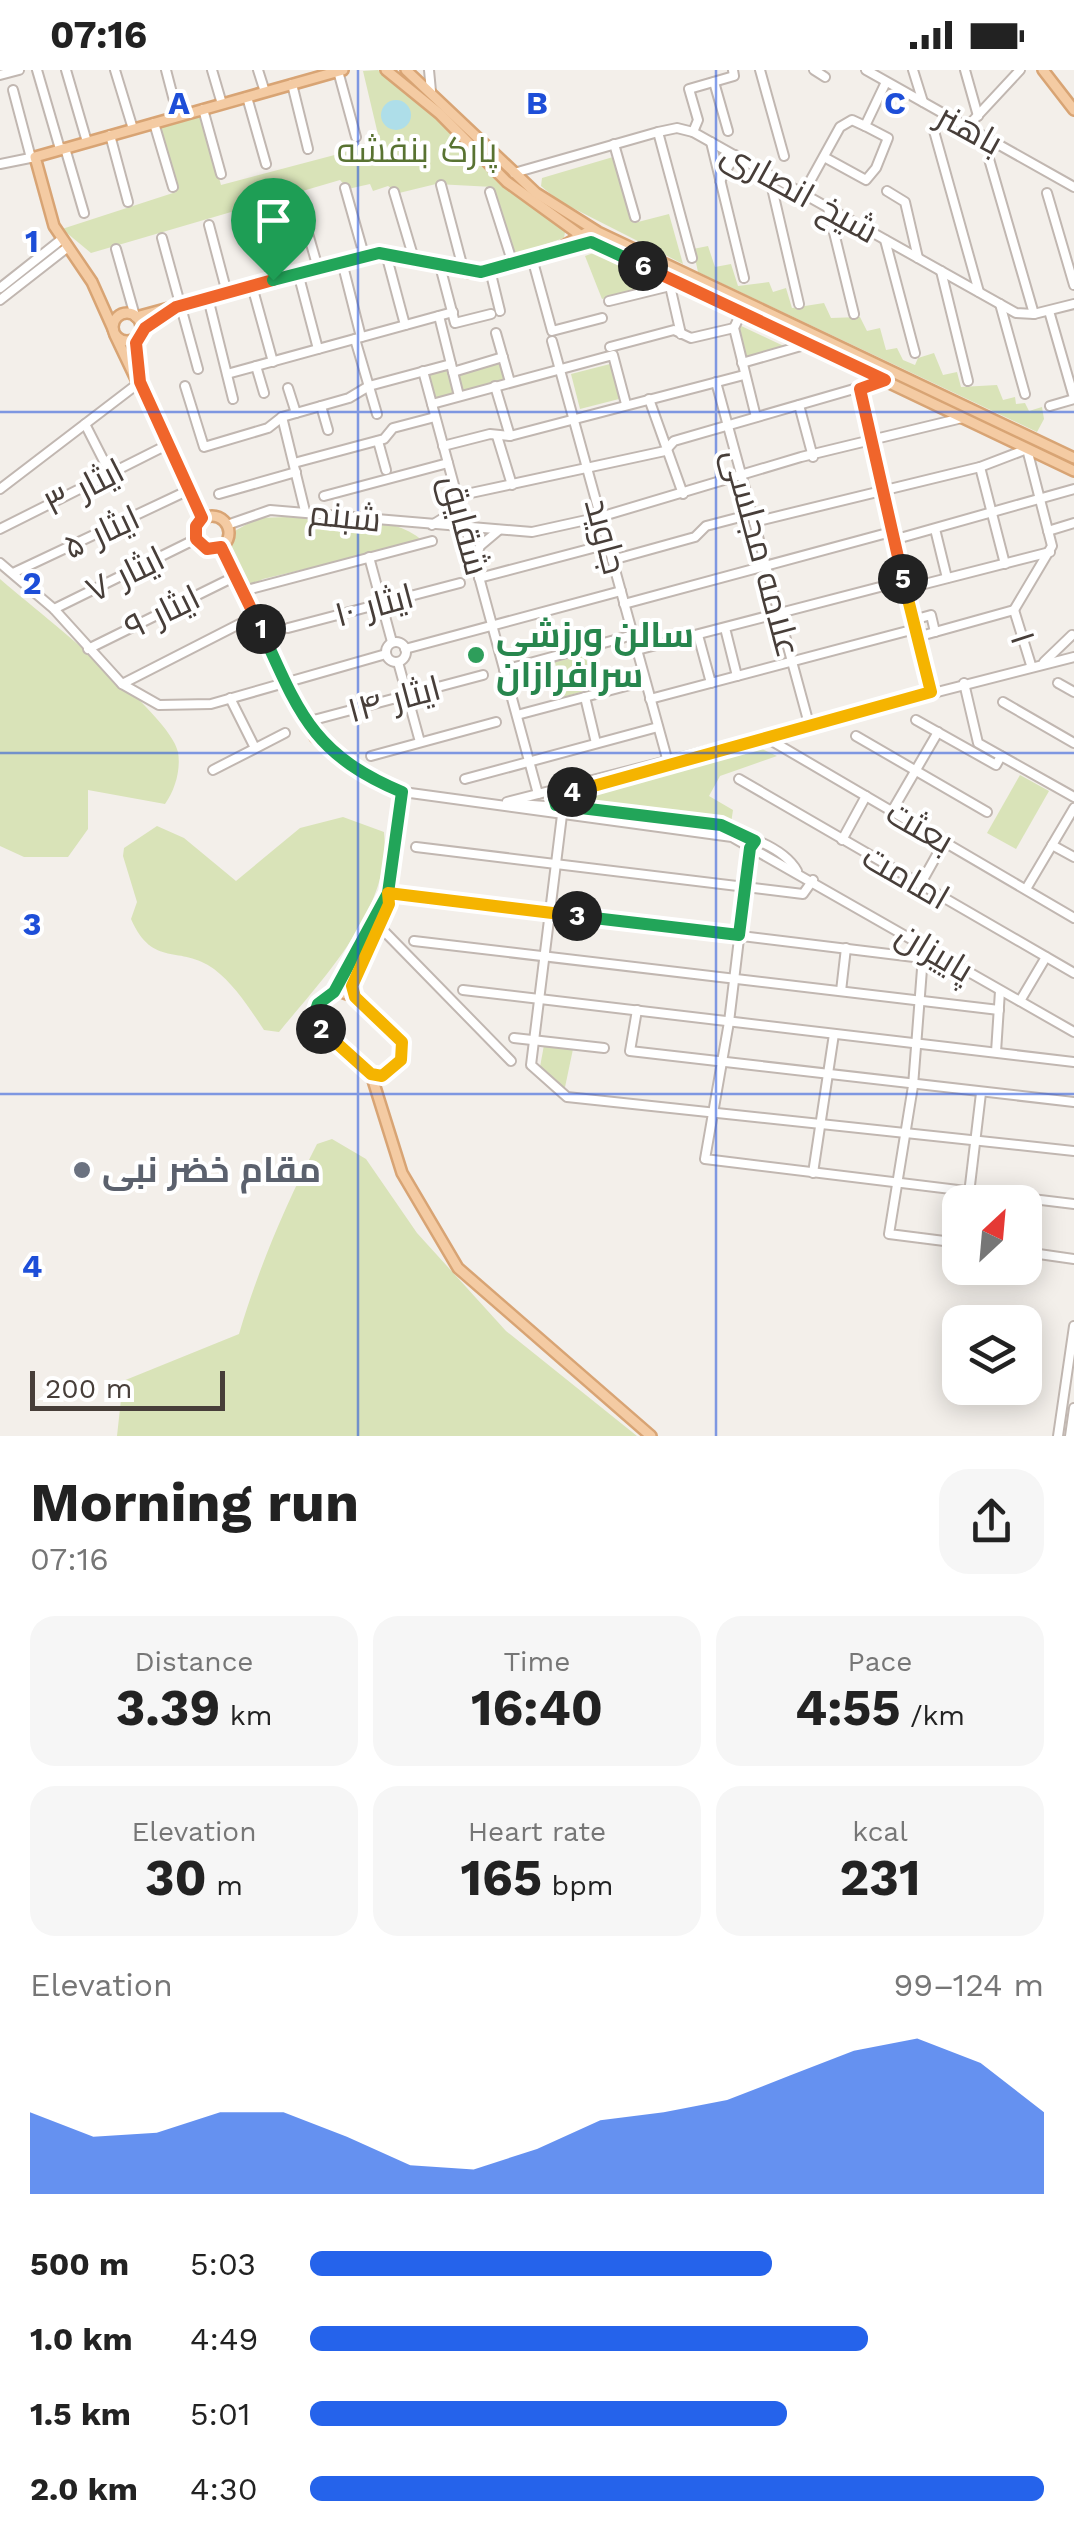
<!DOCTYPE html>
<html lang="en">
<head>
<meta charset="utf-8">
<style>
	body { margin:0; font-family:"Work Sans",Cairo,sans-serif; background:#f6f6f6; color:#222; height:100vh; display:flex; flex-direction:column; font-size:38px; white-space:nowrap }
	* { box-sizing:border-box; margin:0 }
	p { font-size:32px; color:#767676 }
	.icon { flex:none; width:55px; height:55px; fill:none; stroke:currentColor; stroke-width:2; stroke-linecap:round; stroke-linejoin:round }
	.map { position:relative; height:1366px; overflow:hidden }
	.panel { display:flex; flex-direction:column; background:#fff; flex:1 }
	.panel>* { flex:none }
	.needle { width:65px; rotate:26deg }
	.controls { position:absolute; left:942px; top:1115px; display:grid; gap:20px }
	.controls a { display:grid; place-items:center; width:100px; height:100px; border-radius:20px; background:#fff; box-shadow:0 5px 25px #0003; font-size:50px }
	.scale { position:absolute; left:30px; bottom:25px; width:195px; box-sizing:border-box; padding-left:10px; border:5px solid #473e39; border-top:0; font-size:28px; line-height:35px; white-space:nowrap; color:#473e39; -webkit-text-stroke:8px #fff; paint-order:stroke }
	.pin { position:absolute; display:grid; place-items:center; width:85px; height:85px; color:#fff; margin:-102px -42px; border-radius:50% 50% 50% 0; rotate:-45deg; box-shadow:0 0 10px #0007 }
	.pin .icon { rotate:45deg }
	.km { position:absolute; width:50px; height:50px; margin:-25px; border-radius:50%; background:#222; color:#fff; font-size:28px; line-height:50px; text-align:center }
	.round { display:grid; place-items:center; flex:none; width:105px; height:105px; border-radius:30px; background:#f6f6f6 }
	.summary { display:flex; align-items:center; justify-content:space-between; height:170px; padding:0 30px }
	h1 { font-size:55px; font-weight:700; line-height:75px }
	.metrics { display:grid; grid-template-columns:repeat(3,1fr); gap:15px; height:170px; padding:10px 30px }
	.metrics div { display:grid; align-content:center; border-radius:25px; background:#f6f6f6; text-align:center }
	.metrics b { font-size:50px; font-weight:700 }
	.metrics small { font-size:28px; font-weight:400 }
	.metrics p { font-size:28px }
	.chart { height:280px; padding:20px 30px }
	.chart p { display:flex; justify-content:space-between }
	.chart svg { width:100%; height:180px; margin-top:10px; fill:#2563eb; opacity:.7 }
	ul { padding:0 30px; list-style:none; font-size:32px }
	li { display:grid; grid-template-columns:160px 120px 1fr; align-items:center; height:75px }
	li i { height:25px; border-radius:12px; background:#2563eb }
	.status { display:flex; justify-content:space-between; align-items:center; height:70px; padding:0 50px; background:#fff; direction:ltr }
	.status svg { height:28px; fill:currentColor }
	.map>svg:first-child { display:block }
	.green { fill:#d9e3b8 }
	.water { fill:#aedee9 }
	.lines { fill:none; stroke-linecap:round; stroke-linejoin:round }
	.minor-casing { stroke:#c1b7b1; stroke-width:12 }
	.major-casing { stroke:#d8a474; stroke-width:14 }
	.minor { stroke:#fff; stroke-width:8 }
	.major { stroke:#f4cba3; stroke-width:9 }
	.split-1-casing { stroke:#fff; stroke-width:20 }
	.split-2-casing { stroke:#fff; stroke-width:20 }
	.split-3-casing { stroke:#fff; stroke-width:20 }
	.split-4-casing { stroke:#fff; stroke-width:20 }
	.split-5-casing { stroke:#fff; stroke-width:20 }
	.split-6-casing { stroke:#fff; stroke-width:20 }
	.split-7-casing { stroke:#fff; stroke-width:20 }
	.split-1 { stroke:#f0652b; stroke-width:12 }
	.split-2 { stroke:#22a559; stroke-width:12 }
	.split-3 { stroke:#f5b400; stroke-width:12 }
	.split-4 { stroke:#22a559; stroke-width:12 }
	.split-5 { stroke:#f5b400; stroke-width:12 }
	.split-6 { stroke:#f0652b; stroke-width:12 }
	.split-7 { stroke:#22a559; stroke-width:12 }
	.grid { fill:none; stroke:#1d4ed8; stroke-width:2.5; stroke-opacity:0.55 }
	.leisure-dot { fill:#2e9e5b; stroke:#fff; stroke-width:4 }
	.worship-dot { fill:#6b7280; stroke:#fff; stroke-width:4 }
	.labels { text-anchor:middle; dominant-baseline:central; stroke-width:8; stroke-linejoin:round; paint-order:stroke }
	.street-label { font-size:35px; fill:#473e39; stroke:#fff }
	.park-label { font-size:35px; fill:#597332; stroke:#fff }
	.leisure-label { font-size:35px; font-weight:bold; fill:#27864d; stroke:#fff; text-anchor:start }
	.worship-label { font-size:35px; font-weight:bold; fill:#5b616d; stroke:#fff; text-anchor:start }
	.grid-label { font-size:32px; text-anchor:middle; font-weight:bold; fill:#1d4ed8; stroke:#fff; stroke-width:8; stroke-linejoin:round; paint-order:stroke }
</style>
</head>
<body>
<div class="status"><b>07:16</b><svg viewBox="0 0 49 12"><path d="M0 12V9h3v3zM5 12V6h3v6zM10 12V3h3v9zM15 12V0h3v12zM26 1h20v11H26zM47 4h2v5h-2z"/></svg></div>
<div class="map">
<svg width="1074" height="1366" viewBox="0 0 1074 1366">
	<rect width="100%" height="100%" fill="#f3efea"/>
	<g class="green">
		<path d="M378,0l60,48 52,56 75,58 -1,6 -51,17 -20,-68 -57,-3 -37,9 -11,-7 -15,5 -3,-7 -22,5 -8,-9 -249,73 -29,-24 114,-37 -19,-66 44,-12 20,71 159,-42 -17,-72z"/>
		<path d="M613,87l21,66 35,-9 14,50 -124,-63 -18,-15 1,-8z"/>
		<path d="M708,176l7,21 16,-3 7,22 31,-4 4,10 13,-4 6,20 32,-5 7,15 29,-1 7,14 13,-3 6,22 11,-2 6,12 12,5 3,-7 16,-5 9,22 14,-3 4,15 36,-2 6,15 12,-3 1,7 9,-1 4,8 13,-4 2,12 -7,13 -339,-160 -5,-23z"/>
		<path d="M596,182l64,33 -58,14 -17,-43z"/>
		<path d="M737,254l51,24 -43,12z"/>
		<path d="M502,289l8,21 -76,20 -8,-28 26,-7 2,8z"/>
		<path d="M610,294l9,35 -39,10 -9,-35z"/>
		<path d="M287,447c43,4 102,-6 136,24l-160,38 -16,8 -17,-36 3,-19 25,-14z"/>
		<path d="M0,509c34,30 171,135 178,173 3,18 -3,38 -13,52l-77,-14v39l-20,28h-44l-24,-11z"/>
		<path d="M585,585l10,33 -32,9 -8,-35z"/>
		<path d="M762,679l15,7 -57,20 -11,20 24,14 -2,13 -171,-20z"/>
		<path d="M1020,705l29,16 -33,58 -29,-16z"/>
		<path d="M343,747l41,15c8,76 -60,145 -105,200l-15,-2c-14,-21 -30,-46 -50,-61 -34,-25 -61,0 -83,-50l6,-17 -14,-46 1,-8 33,-22 27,12 52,43 64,-53z"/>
		<path d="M544,975l29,4 -9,43 -24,-25z"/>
		<path d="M332,1069l34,20 51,74 89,98 131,105h-520l6,-55 116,-47c20,-67 46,-128 78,-190z"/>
	</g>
	<circle class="water" cx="396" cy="45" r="15"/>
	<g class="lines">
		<defs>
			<g id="minor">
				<path d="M37,0l23,79"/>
				<path d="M66,0l21,72"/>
				<path d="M115,0l18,59"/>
				<path d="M166,0l12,46"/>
				<path d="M212,0l10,34"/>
				<path d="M258,0l7,22"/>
				<path d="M429,0l2,21"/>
				<path d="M760,0l24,86"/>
				<path d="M814,0l11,7"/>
				<path d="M866,0l208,117"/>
				<path d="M913,0l10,32"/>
				<path d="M965,0l13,46"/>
				<path d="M338,1l18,66"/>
				<path d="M0,5l19,-5"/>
				<path d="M714,12l14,49"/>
				<path d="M292,14l16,65"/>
				<path d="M13,20l18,68"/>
				<path d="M247,27l19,67"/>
				<path d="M203,39l18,65"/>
				<path d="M154,53l19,64"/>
				<path d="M967,57l53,-57"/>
				<path d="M934,61l45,161"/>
				<path d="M658,62l34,126"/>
				<path d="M693,62l5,-12 -9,-31 45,-13 -1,-6"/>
				<path d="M110,65l18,67"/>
				<path d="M711,72l33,136"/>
				<path d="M614,74l21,73"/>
				<path d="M65,78l19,65"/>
				<path d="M824,87l42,23 10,-12 12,-30 -23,-12"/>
				<path d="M989,89l45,155"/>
				<path d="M0,94l35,-7"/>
				<path d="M514,103l144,-41 19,-4 16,4 323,181 18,1 40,-10"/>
				<path d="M769,105l30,129"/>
				<path d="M720,111l15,-26"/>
				<path d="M441,115l23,87"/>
				<path d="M345,118l19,67"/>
				<path d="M887,121l18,11 13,56"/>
				<path d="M394,122l20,67"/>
				<path d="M490,122l23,72"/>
				<path d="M1047,123l27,92"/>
				<path d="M803,124l37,-67 12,-7 13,6 21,-44"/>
				<path d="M298,129l20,69"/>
				<path d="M828,138l26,106"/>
				<path d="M253,143l20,67"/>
				<path d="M209,155l18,68"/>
				<path d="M162,168l36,131"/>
				<path d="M885,170l30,113"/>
				<path d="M116,179l19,67"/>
				<path d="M386,184l19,71"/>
				<path d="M532,188l20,73 50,-13"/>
				<path d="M342,192l19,75"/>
				<path d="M440,196l15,57 36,-9"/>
				<path d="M490,200l10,41"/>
				<path d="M941,201l27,110"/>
				<path d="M298,203l20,76"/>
				<path d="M252,216l21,76"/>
				<path d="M670,216l11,48"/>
				<path d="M0,218l62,-49"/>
				<path d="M208,228l25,101"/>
				<path d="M0,230l68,-53"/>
				<path d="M609,231l61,-15"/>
				<path d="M1000,234l25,90"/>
				<path d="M1049,241l25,87"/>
				<path d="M741,243l-7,15 22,89"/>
				<path d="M439,246l20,80"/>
				<path d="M496,263l14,49"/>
				<path d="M355,269l22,75"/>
				<path d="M552,271l116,421"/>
				<path d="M610,277l64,-17 17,8 43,-10"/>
				<path d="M742,293l66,-19"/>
				<path d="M256,296l8,27"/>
				<path d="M423,301l115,423"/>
				<path d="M453,302l50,-15"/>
				<path d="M227,304l226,-62"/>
				<path d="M716,312l93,342"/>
				<path d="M185,316l19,61 64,-19 14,-11 67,-19 20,-12 82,-22"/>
				<path d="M495,316l15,50"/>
				<path d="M288,318l8,25"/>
				<path d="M860,319l71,303"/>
				<path d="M649,329l34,95"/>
				<path d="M432,334l181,-49 13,49"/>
				<path d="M799,335l14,52"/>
				<path d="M321,336l7,24"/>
				<path d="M1050,336l24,-7"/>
				<path d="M282,347l23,94"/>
				<path d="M85,354l25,49"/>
				<path d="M497,366l15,49"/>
				<path d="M378,371l8,29"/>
				<path d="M443,376l47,-12 20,2 234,-61"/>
				<path d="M294,393l90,-24 9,-11 42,-11"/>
				<path d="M980,397l25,97"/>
				<path d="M0,419l140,-107"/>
				<path d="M219,424l77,-22"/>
				<path d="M324,426l124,-33"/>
				<path d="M754,452l226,-55 47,-18 25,97 -38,64"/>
				<path d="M227,455l43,-15 262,22 68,-15 201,-60 161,-39"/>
				<path d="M432,455l13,-8 12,-21 208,-45 9,-10 211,-61"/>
				<path d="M0,459l167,-84"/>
				<path d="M935,459l12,49"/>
				<path d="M1048,461l26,-8"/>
				<path d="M893,470l181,-51"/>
				<path d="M369,487l23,85"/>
				<path d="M612,490l83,-23 11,-11 46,-12"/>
				<path d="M475,491l5,-15 19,-16"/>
				<path d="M0,493l54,46 68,75 37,21 52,-1 175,-50"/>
				<path d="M13,503l176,-83"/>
				<path d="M479,508l129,-34"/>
				<path d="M905,519l145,-37"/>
				<path d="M243,521l189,-50"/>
				<path d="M624,534l267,-72"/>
				<path d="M54,539l142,-70"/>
				<path d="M1014,540l17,55"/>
				<path d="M913,550l18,-5 4,17"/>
				<path d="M288,558l172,-45"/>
				<path d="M725,558l12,48"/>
				<path d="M698,565l13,48"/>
				<path d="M917,567l97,-27"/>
				<circle cx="396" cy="582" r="10"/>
				<path d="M88,579l148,-73"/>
				<path d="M405,579l216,-58"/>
				<path d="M637,580l266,-69"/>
				<path d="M398,592l22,80"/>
				<path d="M1044,592l28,-27"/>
				<path d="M504,600l129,-35"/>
				<path d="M964,613l14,60 96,54"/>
				<path d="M1058,613l16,9"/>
				<path d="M122,614l133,-68"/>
				<path d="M585,627l11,46"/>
				<path d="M230,628l25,50"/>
				<path d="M650,629l265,-70"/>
				<path d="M1003,632l71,41"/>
				<path d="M517,645l128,-34"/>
				<path d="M916,650l80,45 5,-9"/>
				<path d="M306,652l177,-47"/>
				<path d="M856,666l131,76"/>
				<path d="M765,667l309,181"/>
				<path d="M371,686l125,-34"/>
				<path d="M213,700l72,-37"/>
				<path d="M465,709l193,-52"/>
				<path d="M739,709l335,194"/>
				<path d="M403,722l329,45 342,195"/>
				<path d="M507,732l567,-145"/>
				<path d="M511,733c63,7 255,10 286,68"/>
				<path d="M558,736l-4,-4 3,-7 107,-31"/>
				<path d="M892,741l46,-79"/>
				<path d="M562,745l-31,250 36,32 507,54"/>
				<path d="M842,770l24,-44"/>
				<path d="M755,771l-5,6 -21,175 -24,137 369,45"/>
				<path d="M1052,775l22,12"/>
				<path d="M416,777l387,47 10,-14"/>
				<path d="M920,815l24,-43"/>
				<path d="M1026,819l48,-81"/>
				<path d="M389,823l533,65"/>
				<path d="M379,856l132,135"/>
				<path d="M414,871l585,69"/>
				<path d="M923,886l-10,130 -24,148 71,9"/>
				<path d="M463,920l611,72"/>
				<path d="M841,921l5,-43"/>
				<path d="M1020,931l26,-44"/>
				<path d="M637,940l-7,41 444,51"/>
				<path d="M514,968l90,10"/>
				<path d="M996,982l4,-61"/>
				<path d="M813,1103l21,-139"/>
				<path d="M968,1132l13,-109"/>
				<path d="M1025,1182l49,7"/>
				<path d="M1058,1366l16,-110"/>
				<path d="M1070,1366l4,-28"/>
			</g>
			<g id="major">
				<path d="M386,0l54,44 67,68 76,55 491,234"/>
				<path d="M406,0l130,123 62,39 476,226"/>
				<path d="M1043,0l31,40"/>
				<path d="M586,163l-35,20 41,-13"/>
				<circle cx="127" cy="257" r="14"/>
				<path d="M136,247l228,-62 43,2 63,16 81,-20"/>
				<path d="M113,259l-21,-47 -38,-56 -19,-69 308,-87"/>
				<path d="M141,262l28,-21"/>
				<path d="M115,265l87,183"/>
				<path d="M138,266l1,38"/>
				<circle cx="212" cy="463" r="17"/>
				<path d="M221,477l94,190 31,26 57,29 -14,111 -35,71 1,23"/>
				<path d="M338,921l17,6 47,45 -1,18 -11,12 -19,2 -55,-49 2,-21z"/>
				<path d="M334,923l55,-100"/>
				<path d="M371,1004l31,99 56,95 193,168"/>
			</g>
		</defs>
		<use href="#minor" class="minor-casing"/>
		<use href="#major" class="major-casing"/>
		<use href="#minor" class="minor"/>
		<use href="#major" class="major"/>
	</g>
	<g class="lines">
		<defs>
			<path id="split-1" d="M261,559l-40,-82 -14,2 -11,-10v-13l6,-8 -62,-136 -4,-39 9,-15 31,-21 97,-27"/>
			<path id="split-2" d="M261,559c38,84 51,125 141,163l-14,101 -54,99 -16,12 -4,12 7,13"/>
			<path id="split-3" d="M321,959l50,45 11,2 19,-16 1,-18 -47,-45 -3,-11 37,-82 -1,-11 189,23"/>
			<path id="split-4" d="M572,722l-18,6 2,7 165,20 34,16 -5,7 -11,87 -162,-19"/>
			<path id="split-5" d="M572,722l359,-100 -28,-113"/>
			<path id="split-6" d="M643,196l242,114 -25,9 43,190"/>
			<path id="split-7" d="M273,210l106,-27 102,19 110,-30 52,24"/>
		</defs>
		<use href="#split-1" class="split-1-casing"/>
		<use href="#split-2" class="split-2-casing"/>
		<use href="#split-3" class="split-3-casing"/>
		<use href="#split-4" class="split-4-casing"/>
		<use href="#split-5" class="split-5-casing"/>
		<use href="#split-6" class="split-6-casing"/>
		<use href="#split-7" class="split-7-casing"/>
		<use href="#split-1" class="split-1"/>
		<use href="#split-2" class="split-2"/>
		<use href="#split-3" class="split-3"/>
		<use href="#split-4" class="split-4"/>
		<use href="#split-5" class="split-5"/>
		<use href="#split-6" class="split-6"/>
		<use href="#split-7" class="split-7"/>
	</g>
	<path class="grid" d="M358,0v1366M716,0v1366M0,342h1074M0,683h1074M0,1024h1074"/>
	<circle class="leisure-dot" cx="476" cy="585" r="10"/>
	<circle class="worship-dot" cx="82" cy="1100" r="10"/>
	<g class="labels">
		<g class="street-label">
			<text transform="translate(970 59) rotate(29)">باهنر</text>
			<text transform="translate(800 122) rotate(29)">شیخ انصاری</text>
			<text transform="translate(84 417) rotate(-27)">ایثار ۳</text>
			<text transform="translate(345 446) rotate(6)">شبنم</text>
			<text transform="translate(465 455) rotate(75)">شقایق</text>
			<text transform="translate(101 462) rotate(-25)">ایثار ۵</text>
			<text transform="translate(606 466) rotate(75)">جاوید</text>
			<text transform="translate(762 483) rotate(75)">علامه مجلسی</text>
			<text transform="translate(125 504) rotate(-26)">ایثار ۷</text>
			<text transform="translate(374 535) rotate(-15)">ایثار ۱۰</text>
			<text transform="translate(162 542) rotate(-26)">ایثار ۹</text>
			<text transform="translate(1023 568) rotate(72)">۱</text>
			<text transform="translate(394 629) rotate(-15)">ایثار ۱۴</text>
			<text transform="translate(920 757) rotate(30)">بعثت</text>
			<text transform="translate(906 807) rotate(30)">امامت</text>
			<text transform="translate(935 882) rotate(31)">پاییزان</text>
		</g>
		<g class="park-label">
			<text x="417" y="80">پارک بنفشه</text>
		</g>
		<g class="leisure-label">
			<text x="496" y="565">سالن ورزشی<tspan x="496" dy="40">سرافرازان</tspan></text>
		</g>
		<g class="worship-label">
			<text x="102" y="1100">مقام خضر نبی</text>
		</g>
	</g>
	<g class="grid-label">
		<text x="179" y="44">A</text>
		<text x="537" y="44">B</text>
		<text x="895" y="44">C</text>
		<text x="32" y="182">1</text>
		<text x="32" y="524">2</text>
		<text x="32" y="865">3</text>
		<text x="32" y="1207">4</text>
	</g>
</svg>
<div class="controls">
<a><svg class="needle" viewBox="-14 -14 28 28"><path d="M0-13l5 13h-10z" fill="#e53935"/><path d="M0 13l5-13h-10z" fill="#767676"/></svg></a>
<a><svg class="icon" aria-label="layers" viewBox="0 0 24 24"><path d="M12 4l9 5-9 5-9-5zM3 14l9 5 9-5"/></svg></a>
</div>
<div class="scale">200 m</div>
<div class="pin" style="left:273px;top:210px;background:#1e9e55"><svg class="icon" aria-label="arrive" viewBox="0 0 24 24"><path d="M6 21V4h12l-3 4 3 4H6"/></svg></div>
<b class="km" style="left:261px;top:559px">1</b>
<b class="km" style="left:321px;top:959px">2</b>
<b class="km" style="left:577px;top:846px">3</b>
<b class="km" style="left:572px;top:722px">4</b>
<b class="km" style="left:903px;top:509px">5</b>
<b class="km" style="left:643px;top:196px">6</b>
</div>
<section class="panel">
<div class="summary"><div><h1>Morning run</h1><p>07:16</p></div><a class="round"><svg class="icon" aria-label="share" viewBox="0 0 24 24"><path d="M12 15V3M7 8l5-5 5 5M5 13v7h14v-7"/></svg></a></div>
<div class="metrics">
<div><p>Distance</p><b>3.39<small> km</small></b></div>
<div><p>Time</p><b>16:40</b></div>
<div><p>Pace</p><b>4:55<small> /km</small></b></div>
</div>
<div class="metrics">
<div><p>Elevation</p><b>30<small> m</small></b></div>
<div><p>Heart rate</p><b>165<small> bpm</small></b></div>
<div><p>kcal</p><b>231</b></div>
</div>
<div class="chart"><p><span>Elevation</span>99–124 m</p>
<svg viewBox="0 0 160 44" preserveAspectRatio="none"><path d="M0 44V24L10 30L20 29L30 24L40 24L50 30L60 37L70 38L80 33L90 26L100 24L110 21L120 15L130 9L140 6L150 12L160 24V44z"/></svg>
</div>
<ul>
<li><b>500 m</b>5:03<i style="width:63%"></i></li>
<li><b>1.0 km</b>4:49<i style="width:76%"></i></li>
<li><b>1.5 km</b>5:01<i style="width:65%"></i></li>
<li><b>2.0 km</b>4:30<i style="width:100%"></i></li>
</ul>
</section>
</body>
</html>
